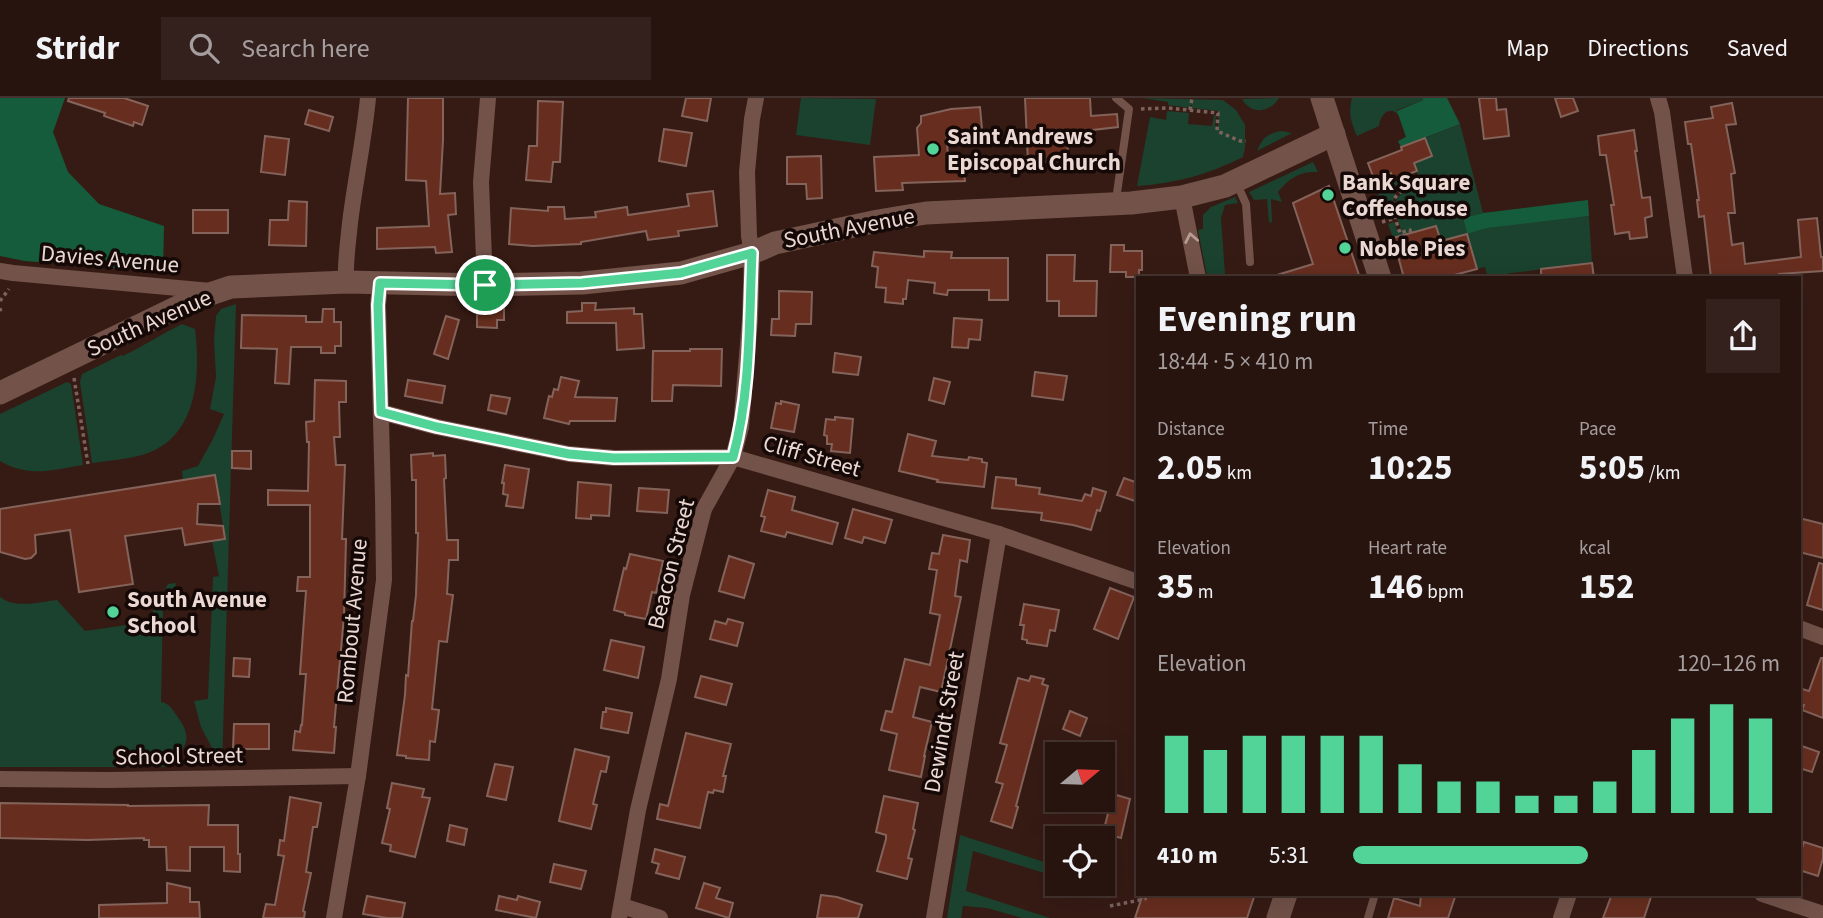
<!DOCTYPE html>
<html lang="en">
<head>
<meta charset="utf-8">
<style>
	body { margin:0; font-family:"Source Sans 3",sans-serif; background:#34211d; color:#f1f3f6; height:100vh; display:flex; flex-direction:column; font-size:26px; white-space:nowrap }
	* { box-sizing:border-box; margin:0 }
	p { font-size:23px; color:#a59e9e }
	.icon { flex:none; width:38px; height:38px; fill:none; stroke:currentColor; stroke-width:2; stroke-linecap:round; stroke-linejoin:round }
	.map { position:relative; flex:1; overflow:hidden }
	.side { position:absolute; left:1136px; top:178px; width:665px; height:620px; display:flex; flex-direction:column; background:#28140f; border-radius:0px; box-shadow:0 7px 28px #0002,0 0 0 2px #44332f }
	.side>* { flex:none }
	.needle { width:46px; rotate:71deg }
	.controls { position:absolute; left:1045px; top:644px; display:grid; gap:14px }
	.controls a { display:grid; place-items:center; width:70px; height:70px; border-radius:0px; background:#28140f; box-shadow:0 7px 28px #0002,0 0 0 2px #44332f; font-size:35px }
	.pin { position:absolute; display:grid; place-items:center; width:60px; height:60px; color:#fff; margin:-30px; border:4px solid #fff; border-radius:50%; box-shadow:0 2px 7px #0007 }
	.round { display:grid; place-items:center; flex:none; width:74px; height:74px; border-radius:0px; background:#34211d }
	.overview { display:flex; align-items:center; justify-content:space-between; height:119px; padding:0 21px }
	h1 { font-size:38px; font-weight:700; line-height:52px }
	.figures { display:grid; grid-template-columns:repeat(3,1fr); gap:10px; height:119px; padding:7px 21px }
	.figures div { display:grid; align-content:center }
	.figures b { font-size:35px; font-weight:700 }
	.figures small { font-size:19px; font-weight:400 }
	.figures p { font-size:19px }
	.chart { height:196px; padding:14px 21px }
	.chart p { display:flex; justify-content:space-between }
	.chart svg { width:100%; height:126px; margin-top:7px; stroke:#52d397; stroke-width:6 }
	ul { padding:0 21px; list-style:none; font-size:23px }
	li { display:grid; grid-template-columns:112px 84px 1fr; align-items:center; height:52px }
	li i { height:18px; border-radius:9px; background:#52d397 }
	header { display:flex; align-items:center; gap:42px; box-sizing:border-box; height:98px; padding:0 35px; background:#28140f; border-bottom:2px solid #44332f }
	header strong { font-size:33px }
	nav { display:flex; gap:38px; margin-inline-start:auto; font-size:24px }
	.search { width:490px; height:63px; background:#34211d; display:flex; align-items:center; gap:18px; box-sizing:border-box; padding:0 24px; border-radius:0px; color:#a59e9e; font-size:26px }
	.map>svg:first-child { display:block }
	.green { fill:#1a422e }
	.forest { fill:#155c3d }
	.building { fill:#672e1f; stroke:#84635b; stroke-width:2 }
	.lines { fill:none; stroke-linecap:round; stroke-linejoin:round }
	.path { stroke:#7b635c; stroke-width:3.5; stroke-dasharray:3.5 3.5; stroke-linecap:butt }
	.lane { stroke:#725249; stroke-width:8 }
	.street { stroke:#725249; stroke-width:16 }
	.secondary { stroke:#725249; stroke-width:23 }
	.oneway { stroke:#b59c95 }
	.route-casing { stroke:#fff; stroke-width:14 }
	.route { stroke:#52d397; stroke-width:9 }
	.poi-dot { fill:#52d397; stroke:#150907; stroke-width:2.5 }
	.labels { text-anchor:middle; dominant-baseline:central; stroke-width:7; stroke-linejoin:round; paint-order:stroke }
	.poi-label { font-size:23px; font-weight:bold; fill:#ebd8d3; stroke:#150907; text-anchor:start }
	.street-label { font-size:23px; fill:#ebd8d3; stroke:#150907 }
</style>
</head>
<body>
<header>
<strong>Stridr</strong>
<div class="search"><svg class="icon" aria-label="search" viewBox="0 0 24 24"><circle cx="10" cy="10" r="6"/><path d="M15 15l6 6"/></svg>Search here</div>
<nav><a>Map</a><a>Directions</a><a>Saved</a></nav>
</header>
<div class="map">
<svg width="1823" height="820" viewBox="0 0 1823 820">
	<rect width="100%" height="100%" fill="#361b14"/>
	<g class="green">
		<path d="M801,0l75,1 -6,46 -74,-10z"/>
		<path d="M1143,0l80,2 13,10 9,15v23l-2,9c-36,18 -66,26 -106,29l13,-69 16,3 1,-9 22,2 -1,11 24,2 2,-11h2l-1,11 3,1 1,-16 -27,-3v-3h-2v3l-22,-3v-3z"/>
		<path d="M1279,0c-9,15 -28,17 -37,1z"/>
		<path d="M1352,0h71v2l-26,10 2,6c-9,-12 -19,-1 -20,10l-22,10c-6,-14 -9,-23 -5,-38z"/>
		<path d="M1460,26l23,89 -20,5 4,16 19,-6 103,-12 3,47 -81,10 -23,5 -3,-11 -8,2 -10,-35 -26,7 -5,-15 -43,12 -5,-14 6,-2 3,8 4,-1c-3,-10 -10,-26 -1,-34 7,-6 4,2 9,-6 5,-6 3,-10 9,-14l-4,-12 17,-7 -6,-18z"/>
		<path d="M1282,33l10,2 -35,18c5,-13 11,-18 25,-20z"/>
		<path d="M1313,64l5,10c-18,-1 -29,6 -40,20l4,10 -11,-3 1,24 -3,-1 -2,-23 -13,1 -5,-8z"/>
		<path d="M1391,75l3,9 13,-4 1,5 -5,6 -7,3 -5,15 2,10 -7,2 -12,-40z"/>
		<path d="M1235,99l3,6 -13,2 -4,13 4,56 -18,2 -9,-46 5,-1v-14l8,-8z"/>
		<path d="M236,206l-14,463 -21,-40 -7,-26 14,-2 5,-122 6,-1 -7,-35 13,-2 -10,-64 -32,5 -1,-9 16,-5 15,-27 11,-25 -14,-5 6,-32 -2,-37 2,-24 5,-7z"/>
		<path d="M182,226l13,5c5,41 4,99 -40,121 -18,9 -43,10 -63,13l-12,-81 2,-8 39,-19 2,1c20,-10 39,-22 59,-32z"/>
		<path d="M67,284l4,2 12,81c-32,5 -53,13 -83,-4v-47z"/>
		<path d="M176,485l-3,22 -10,2 -2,95c8,1 11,7 16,14 18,24 8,33 -11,51h-166v-170c15,12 39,5 57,3l28,31 62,-9 21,-38z"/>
		<path d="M960,737l97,31v11l-84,-26 -7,40 84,27h-28l-35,-10 -24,-2 -2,12h-14z"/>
	</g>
	<g class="forest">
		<path d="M0,0h65l-12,34 15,40 31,32 65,22 -1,46 -138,-11 -25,-5z"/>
		<path d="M1423,0h24l13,26 -59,23 -3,-6 8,-4 -9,-26 26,-11z"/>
		<path d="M1588,102l1,16 -102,12 -20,6 -4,-16 20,-5z"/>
	</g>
	<g class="building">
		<path d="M69,0h55l24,8 -6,19 -8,-3 -1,4 -29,-10 1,-3 -37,-12z"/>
		<path d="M408,0h35v42l-3,54 15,-1 1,21 -8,1 4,37 -16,1 -1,-6 -58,2v-21l52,-2 -3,-45 -20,-1z"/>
		<path d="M686,0h25l-4,23 -25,-5z"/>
		<path d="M1025,0h65l1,18 26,-2 1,13 -51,6 1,28 -40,1z"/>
		<path d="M1479,0h17l1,12 9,-1 3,27 -25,3z"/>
		<path d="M1555,0h18l5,13 -17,6z"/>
		<path d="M538,3l25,1 -3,60h-7l-2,20 -25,-2 3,-34h8z"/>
		<path d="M1732,5l4,21 -10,1 9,48 -4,1 4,39h-7l4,32 11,-2 2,21 56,-7 -3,-37 19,-2 4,39h2v14l-44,3v1l-25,3h-43l-7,-62 -5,1 -2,-17h2l-8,-56h-3l-3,-22 28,-4 -2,-11z"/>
		<path d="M980,9l2,22 -36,3 3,35 14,-1 2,15 -63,2 1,7 -27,1 -2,-34 45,-2 -2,-27 4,-5v-7l30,-7z"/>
		<path d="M309,12l24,7 -4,14 -24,-7z"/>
		<path d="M664,31l28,4 -6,33 -27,-5z"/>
		<path d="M1634,32l3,21h-2l7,47 8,-1 2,19 -7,2 2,19 -17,2 -1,-7 -14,2 -4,-29h3l-8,-50h-6l-2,-19z"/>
		<path d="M265,38l24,3 -4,36 -24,-3z"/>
		<path d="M1425,40l7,18 -18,7 3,8 -24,9 -2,-7 -17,6 -6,-16 34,-13 -1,-3z"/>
		<path d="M821,58l1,42 -15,1 -1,-15h-19v-27z"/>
		<path d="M1329,88l31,92h-82l-1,-3 36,-11 -20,-61z"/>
		<path d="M713,93l4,35 -39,5 1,5 -31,4 -2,-9 -65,11v2l-48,2 -24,-2 2,-36 37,3v-4h16l1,12 31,-2 -1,-5 32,-5 1,8 61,-9 -2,-12z"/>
		<path d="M289,103l18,1 -1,44 -37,-1 1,-25h18z"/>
		<rect x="193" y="112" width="35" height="23"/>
		<path d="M1436,128l5,15 26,-7 10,35 -34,9h-39l-11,-40z"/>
		<path d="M1111,147h13v6h18v19h-3v7h-13v-5h-16z"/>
		<path d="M924,153l28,1 -1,6h57v42h-19v-10h-41l-1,5 -13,-2 1,-10 -27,-3 -2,19h-3v5l-18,-2 1,-14 -10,-1 2,-20 -6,-1 2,-14 50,5z"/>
		<path d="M1047,157h28l-1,26h23l-1,35h-37v-15h-12z"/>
		<path d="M1592,165l2,15h-53v-9z"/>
		<path d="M779,193l33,1 -1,32h-15l-1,12 -24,-1 1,-16h7z"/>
		<path d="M582,205h14l-1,7 39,-2v6h8l2,34 -27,2 -1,-27h-49v-11l15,-1z"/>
		<path d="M477,207l27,1v14h-7v8l-20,-1z"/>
		<path d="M323,211h11v13h7v24h-6v7h-14v-6h-30l-2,37 -14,-1 2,-34 -36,-1 1,-33 64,1v6h16z"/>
		<path d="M446,218l13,4 -11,39 -14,-5z"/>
		<path d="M954,220l28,2 -2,20 -11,-1 -1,9 -16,-1z"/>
		<path d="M690,251h32l-1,37 -48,-1 -1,16h-20l1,-50h37z"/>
		<path d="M835,255l26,4 -3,18 -25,-3z"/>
		<path d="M1035,274l32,4 -4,24 -31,-4z"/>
		<path d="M561,279l18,4 -4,16 42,1 -2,23h-45l-1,3 -25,-6 5,-22 3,1 2,-8 4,1z"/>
		<path d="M934,280l16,4 -6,22 -15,-4z"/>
		<path d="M315,282l31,1v21h-7l1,35h-6l2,28h9l-3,74h4l-2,77 -10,111h2l-2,26 -41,-3 2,-19 5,1 1,-7h1l4,-51h-6l6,-83h-9l1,-14h12v-72h-42v-15l40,1 1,-49h-2l-1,-20 8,-1z"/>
		<path d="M408,282l37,6 -3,17 -37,-7z"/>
		<path d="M491,297l19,3 -4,16 -18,-4z"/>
		<path d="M781,303l18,4 -5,27 -23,-4 5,-25 5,1z"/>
		<path d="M835,319l18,2 -3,34 -19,-2 1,-7h-5v-8l-3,-1 2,-16 9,1z"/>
		<path d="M908,336l28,7 -4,15 36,4 1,-3 13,2v3l5,1 -3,24 -47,-5 1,-2 -39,-9z"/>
		<path d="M232,353h19v18l-19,-1z"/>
		<path d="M433,355v3l12,-1 1,23 -2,1 3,61h11v20h-9l-2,34 6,1 -6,47 -8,-1 -7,68 7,1 -4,32 -5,-1 -1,19 -23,-2v-2l-9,-1 8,-60 1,-20 2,1 4,-55h1l3,-26 2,-62h-2v-53h-4l-1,-25z"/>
		<path d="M505,367l24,4 -6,39 -17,-2 2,-11 -5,-1 1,-11h-2z"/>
		<path d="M215,377l5,29h-22l-1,20 26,2 2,13 -40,6 -3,-17 -57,8 8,48 -54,8 -9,-62 -35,5 1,18 -5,5 -6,1 -25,-7v-43z"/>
		<path d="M996,379l20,2v6l24,3 -1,6 43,7 3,-7 6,2 2,-8 13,4 -6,19 -3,-1 -6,20 -18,-5 -32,-5 1,-7 -50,-5z"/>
		<path d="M1124,380l14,5v19l-21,-7z"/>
		<path d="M578,384l33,3 -2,31 -18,-1v4l-15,-1z"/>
		<path d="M639,390l30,2 -2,23 -30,-2z"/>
		<path d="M768,392l27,7 -3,13 46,13 -6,21 -45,-12 -2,5 -24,-6 4,-14 -4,-1z"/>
		<path d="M853,411l39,11 -7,23 -21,-6 -2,6 -17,-5z"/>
		<path d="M1799,420l24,6v34l-24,-6z"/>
		<path d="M943,437l27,5 -3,22 -7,-2 -5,36 6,1 -20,95 -21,-5 -7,30 19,5 -8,34h1l-4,21 -32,-7 8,-36 -16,-4 5,-19 6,1 13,-53 25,6 10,-50 -10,-2 7,-43 -8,-1 3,-16 7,1z"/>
		<path d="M630,456l33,7 -7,32 -4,-1 -6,27 -21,-4v-2l-11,-3 10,-42 2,1z"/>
		<path d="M729,458l25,8 -10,34 -25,-7z"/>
		<path d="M1819,465l4,1v46l-16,-5z"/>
		<path d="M1110,490l24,9 -16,42 -24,-10z"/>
		<path d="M1024,506l35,6 -4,21 -5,-1 -3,16 -20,-3v-3l-5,-1 2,-14h-4z"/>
		<path d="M728,521l15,4 -6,23 -27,-7 5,-18 11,3z"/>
		<path d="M611,542l33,7 -6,31 -34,-8z"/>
		<path d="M234,560l16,1 -1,18 -16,-1z"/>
		<path d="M1821,560h2v60l-21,-8 2,-5 -5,-2v-15l10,3z"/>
		<path d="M701,578l31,8 -6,21 -31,-8z"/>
		<path d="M1031,578l13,3 -2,5 6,2 -32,120 2,1 -6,21 -21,-7 12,-37 -7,-2 11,-37 -7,-2 18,-65 11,3z"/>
		<path d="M606,610l26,5 -4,20 -27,-5 2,-16h3z"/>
		<path d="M1070,613l17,7 -7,18 -17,-7z"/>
		<path d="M234,626h35v25h-36z"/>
		<path d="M686,635l45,11 -8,32h3l-3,16 -9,-2 -1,3 -5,-1 -8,36 -43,-9 3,-15 8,2z"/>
		<path d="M1799,647l20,7 -7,20 -13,-4z"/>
		<path d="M575,651l34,8 -3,15 -5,-1 -8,33 4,1 -6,24 -32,-8z"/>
		<path d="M495,666l18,3 -7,33 -19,-4z"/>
		<path d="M392,685l32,6 -2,8 8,1 -15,59 -25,-6 1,-6 -9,-2 8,-34 -3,-1z"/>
		<path d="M1113,696l17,5 -9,39 -18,-5z"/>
		<path d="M884,698l34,7 -5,26 2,1 -7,28 4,1 -5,20 -30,-8 9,-32v-4l-10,-3z"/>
		<path d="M290,699l31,6 -4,24h-4l-7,45 5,1 -8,38 2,1 -1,6h-41l3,-14 9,1 9,-49 -6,-1 2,-15 4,1z"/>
		<path d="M0,705l128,2v1l81,-1 -1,20h30v29h2v18l-16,-1v-24h-34v24l-23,-1 -1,-23h-17v-7h-5v-2l-56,2 -88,-2z"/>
		<path d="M450,727l17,4 -3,16 -17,-4z"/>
		<path d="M1804,744l19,6v10l-5,18 -19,-6v-12z"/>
		<path d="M655,751l30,8 -6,22 -23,-6 3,-9 -7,-2z"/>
		<path d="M554,766l32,7 -5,18 -31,-7z"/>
		<path d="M167,785l23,5v14h9l1,16h-101v-13l68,-2z"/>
		<path d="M704,785l16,5 -4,10 17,5 -4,15 -33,-10z"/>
		<path d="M1143,796h112l-8,24h-112z"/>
		<path d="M1421,796h35l-8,24h-60l6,-20 26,8z"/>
		<path d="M1612,796h40l-8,24h-41z"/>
		<path d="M821,797l16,2 25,8 -4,13h-41z"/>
		<path d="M367,798l38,7 -3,15h-15l-24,-4z"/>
		<path d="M499,798l18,4 1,-4 22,6 -4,16 -40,-8z"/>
	</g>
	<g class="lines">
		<g class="path">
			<path d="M1141,11l27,-1 50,5 -1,18 23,10h6"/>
			<path d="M1190,12l2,-12"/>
			<path d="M1409,76l1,6 -1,7c-3,3 -7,4 -10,6 -12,10 -2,29 1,40l10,-3 1,3"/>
			<path d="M1382,124l14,-4"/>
			<path d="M1458,176l1,1"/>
			<path d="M0,203l9,-12"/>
			<path d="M0,210l1,5"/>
			<path d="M74,280l14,86"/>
			<path d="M1110,808l35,-7 2,-5"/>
		</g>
		<g class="lane">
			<path d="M1237,86l9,20 4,58"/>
			<path d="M1116,102l13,-91 -13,-11"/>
			<path d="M1368,820l7,-24"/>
		</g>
		<g class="street">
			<path d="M1658,0l4,14 23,166"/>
			<path d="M1182,99l16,81"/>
			<path d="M0,173l13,2 198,18"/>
			<path d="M346,184c-1,-20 2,-39 4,-59 5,-42 14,-83 18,-125"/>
			<path d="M485,187l-4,-103 7,-84"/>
			<path d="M381,314l56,15 132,27 45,4 119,-1 266,77 139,48"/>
			<path d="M1799,530l24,9"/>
			<path d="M0,681l109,1 249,-4"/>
			<path d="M1762,796l61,20"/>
			<path d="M622,808l38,12"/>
			<path d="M334,820l24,-142 26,-196 -1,-82 -5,-193 2,-22"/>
			<path d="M619,820l19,-108 31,-131 13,-84 22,-86 29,-52 8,-30 9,-108 2,-66 -3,-17 -2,-64 5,-53 4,-21"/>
			<path d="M934,820l65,-384"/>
			<path d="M1561,820l8,-24"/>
		</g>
		<g class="secondary">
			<path d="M1322,0l58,180"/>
			<path d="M0,295l192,-93 39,-13 115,-5 139,3 97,-2 99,-10 71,-20 23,-10 103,-22 48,-8 205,-10 51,-6 43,-11 109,-52"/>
			<path d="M1278,820l8,-24"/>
		</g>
	</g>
	<defs><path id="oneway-chevron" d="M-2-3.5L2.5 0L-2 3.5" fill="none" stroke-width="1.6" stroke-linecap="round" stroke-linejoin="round" transform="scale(1.75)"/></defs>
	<use class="oneway" href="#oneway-chevron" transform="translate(1191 140) rotate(-101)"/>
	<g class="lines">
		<defs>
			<path id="route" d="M752,155c-3,67 -1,139 -19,204l-119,1 -45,-4 -132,-27 -56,-15 -3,-107 2,-22 105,2 97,-2 99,-10z"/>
		</defs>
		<use href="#route" class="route-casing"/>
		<use href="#route" class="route"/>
	</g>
	<g class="poi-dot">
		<circle cx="933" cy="51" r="7"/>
		<circle cx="1328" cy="97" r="7"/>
		<circle cx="1345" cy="150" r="7"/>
		<circle cx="113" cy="514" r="7"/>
	</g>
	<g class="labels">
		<g class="poi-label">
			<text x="947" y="38">Saint Andrews<tspan x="947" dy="26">Episcopal Church</tspan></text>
			<text x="1342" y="84">Bank Square<tspan x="1342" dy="26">Coffeehouse</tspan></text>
			<text x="1359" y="150">Noble Pies</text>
			<text x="127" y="501">South Avenue<tspan x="127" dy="26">School</tspan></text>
		</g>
		<g class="street-label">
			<text transform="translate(849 130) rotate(-11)">South Avenue</text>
			<text transform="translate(110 161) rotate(5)">Davies Avenue</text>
			<text transform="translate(149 225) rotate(-24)">South Avenue</text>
			<text transform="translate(812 358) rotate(16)">Cliff Street</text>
			<text transform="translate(671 466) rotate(-76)">Beacon Street</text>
			<text transform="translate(352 523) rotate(-85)">Rombout Avenue</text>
			<text transform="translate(944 624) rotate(-80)">Dewindt Street</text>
			<text transform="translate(179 658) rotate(-1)">School Street</text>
		</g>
	</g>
</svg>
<div class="controls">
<a><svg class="needle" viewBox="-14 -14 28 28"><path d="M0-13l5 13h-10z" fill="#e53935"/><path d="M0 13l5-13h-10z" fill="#a59e9e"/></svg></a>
<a><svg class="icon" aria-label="locate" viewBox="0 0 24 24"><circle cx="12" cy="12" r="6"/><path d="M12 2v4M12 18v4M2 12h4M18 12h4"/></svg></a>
</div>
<div class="pin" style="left:485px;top:187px;background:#1e9e55"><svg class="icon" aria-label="arrive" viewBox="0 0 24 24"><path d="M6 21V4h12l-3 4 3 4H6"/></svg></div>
<section class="side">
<div class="overview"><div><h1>Evening run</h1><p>18:44 · 5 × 410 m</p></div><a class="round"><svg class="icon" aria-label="share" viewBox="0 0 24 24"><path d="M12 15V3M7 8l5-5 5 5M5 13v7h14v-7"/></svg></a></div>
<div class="figures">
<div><p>Distance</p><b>2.05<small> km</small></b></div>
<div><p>Time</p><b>10:25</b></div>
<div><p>Pace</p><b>5:05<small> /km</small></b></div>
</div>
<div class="figures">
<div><p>Elevation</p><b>35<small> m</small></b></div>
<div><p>Heart rate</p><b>146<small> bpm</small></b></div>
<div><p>kcal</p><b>152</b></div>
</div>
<div class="chart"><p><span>Elevation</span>120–126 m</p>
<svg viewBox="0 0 160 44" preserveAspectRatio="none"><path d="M5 44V17M15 44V22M25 44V17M35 44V17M45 44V17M55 44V17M65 44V27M75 44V33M85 44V33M95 44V38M105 44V38M115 44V33M125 44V22M135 44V11M145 44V6M155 44V11"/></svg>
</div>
<ul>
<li><b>410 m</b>5:31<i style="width:55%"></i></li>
</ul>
</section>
</div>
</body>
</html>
